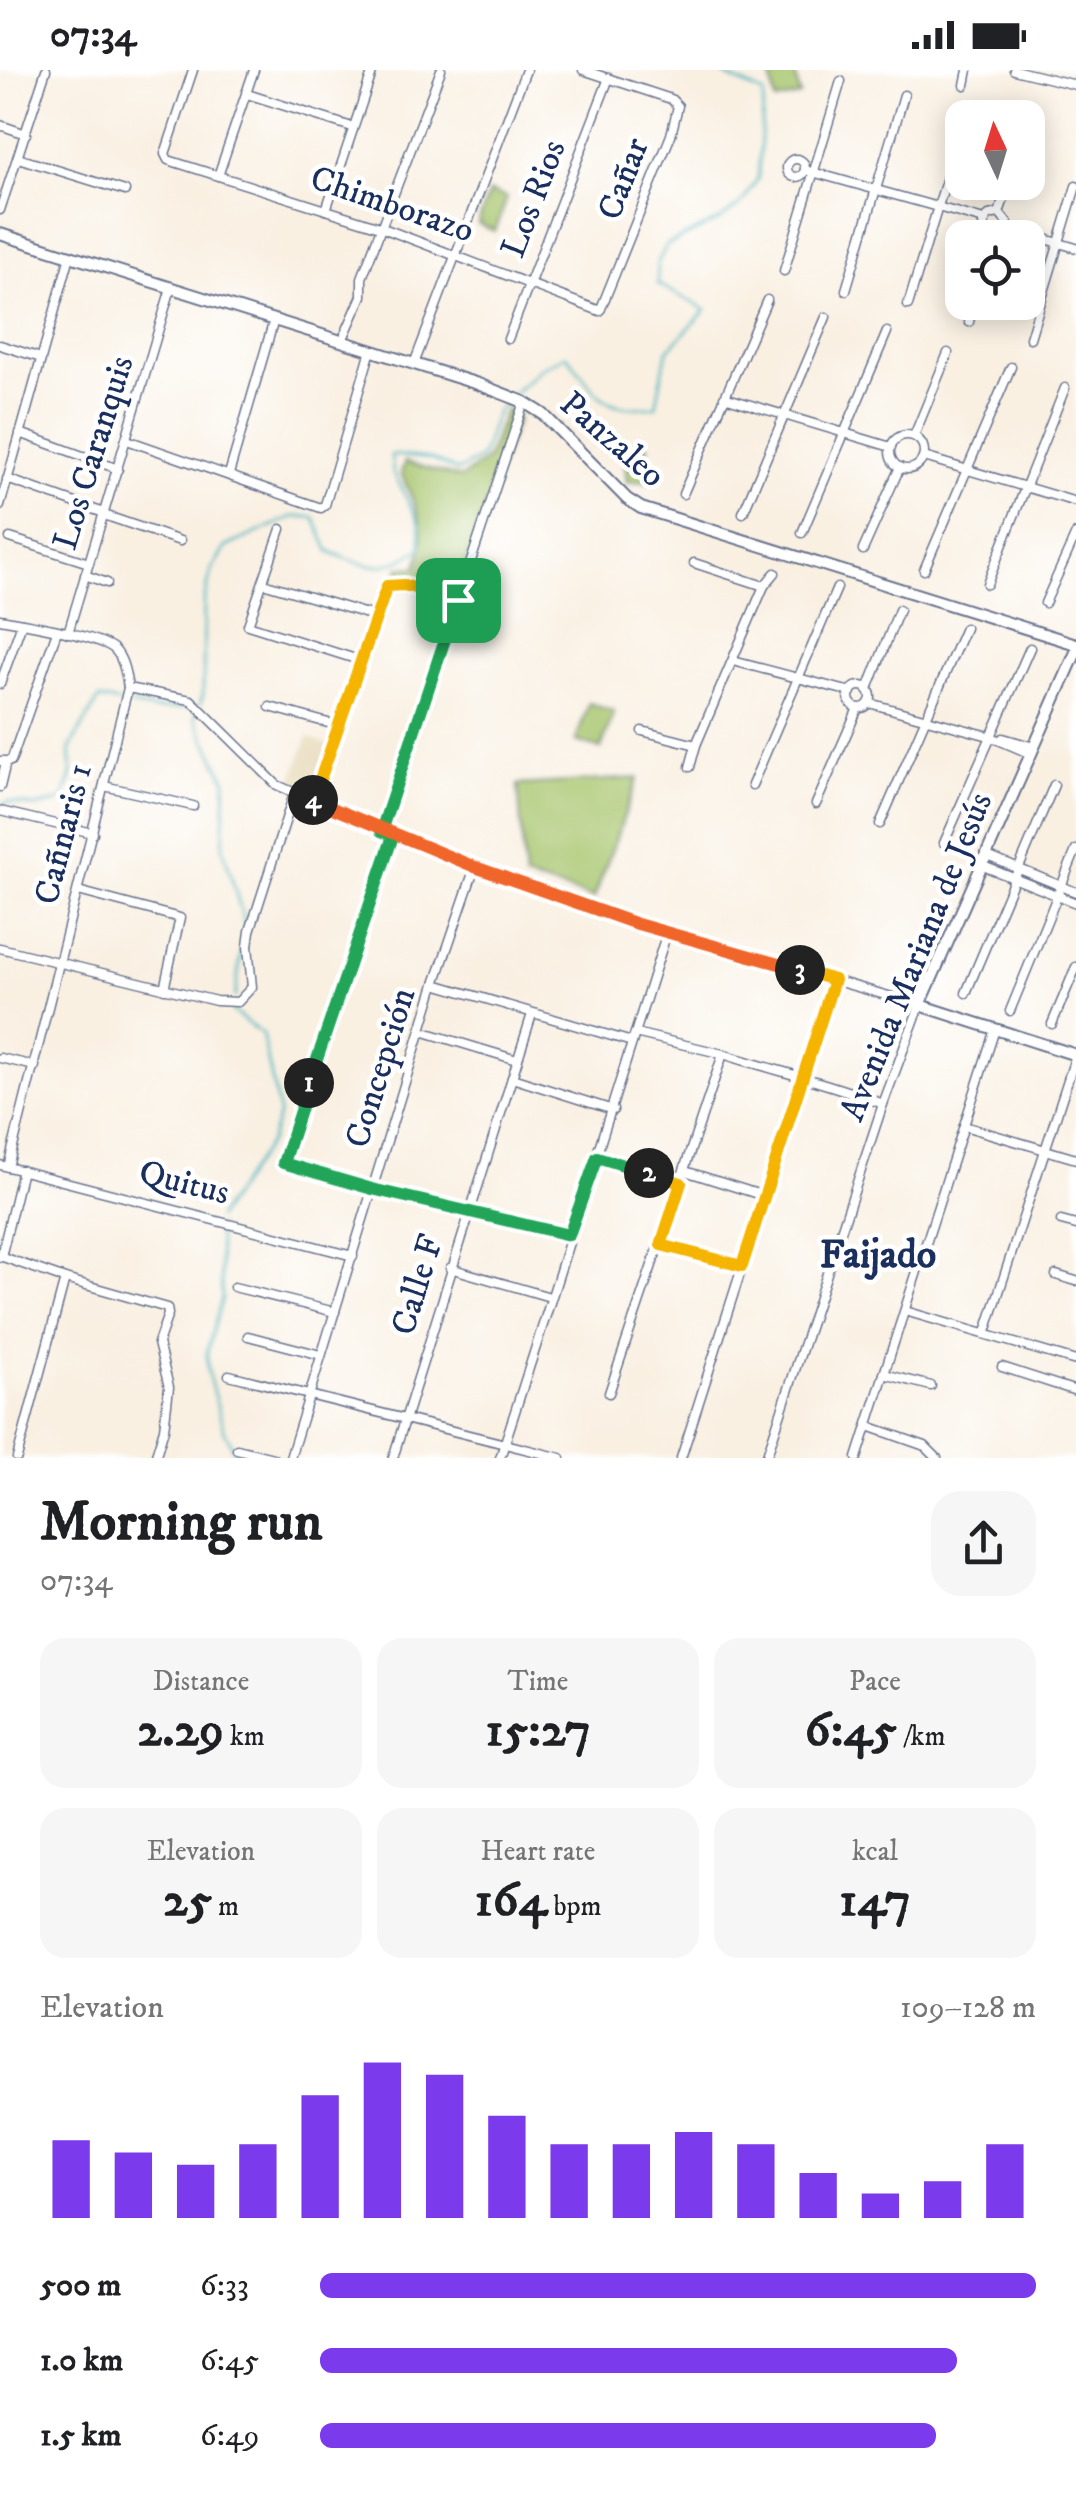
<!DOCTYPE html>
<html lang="en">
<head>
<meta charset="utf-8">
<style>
	body { margin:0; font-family:"IM FELL DW Pica",serif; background:#f6f6f6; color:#202124; height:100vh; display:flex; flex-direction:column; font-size:38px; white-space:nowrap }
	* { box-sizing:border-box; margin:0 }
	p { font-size:32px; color:#757577 }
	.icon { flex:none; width:55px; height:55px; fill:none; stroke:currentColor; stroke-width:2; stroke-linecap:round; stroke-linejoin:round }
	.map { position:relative; height:1388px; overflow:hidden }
	.side { display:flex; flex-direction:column; background:#fff; flex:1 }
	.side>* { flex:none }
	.needle { width:65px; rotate:356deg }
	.tools { position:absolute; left:945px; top:30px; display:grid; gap:20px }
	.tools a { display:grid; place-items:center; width:100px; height:100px; border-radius:20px; background:#fff; box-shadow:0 5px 25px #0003; font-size:50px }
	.pin { position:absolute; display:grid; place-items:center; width:85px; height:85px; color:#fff; margin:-42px; border-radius:20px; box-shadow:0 5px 15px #0006 }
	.km { position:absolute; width:50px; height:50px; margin:-25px; border-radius:50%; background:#222; color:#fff; font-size:28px; line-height:50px; text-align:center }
	.round { display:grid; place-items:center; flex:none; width:105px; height:105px; border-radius:30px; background:#f6f6f6 }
	.overview { display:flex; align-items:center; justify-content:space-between; height:170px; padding:0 40px }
	h1 { font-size:55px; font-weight:700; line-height:75px }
	.stats { display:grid; grid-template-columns:repeat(3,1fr); gap:15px; height:170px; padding:10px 40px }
	.stats div { display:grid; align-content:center; border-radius:25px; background:#f6f6f6; text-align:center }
	.stats b { font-size:50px; font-weight:700 }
	.stats small { font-size:28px; font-weight:400 }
	.stats p { font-size:28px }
	.chart { height:280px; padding:20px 40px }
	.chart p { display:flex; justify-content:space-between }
	.chart svg { width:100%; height:180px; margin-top:10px; stroke:#7c3aed; stroke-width:6 }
	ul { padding:0 40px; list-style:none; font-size:32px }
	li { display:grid; grid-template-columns:160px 120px 1fr; align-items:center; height:75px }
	li i { height:25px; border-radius:12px; background:#7c3aed }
	.status { display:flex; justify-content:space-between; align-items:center; height:70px; padding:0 50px; background:#fff; direction:ltr }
	.status svg { height:28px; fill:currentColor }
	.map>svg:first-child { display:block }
	.built { fill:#e7daba }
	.green { fill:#a8c66e; stroke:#627a66; stroke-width:2.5 }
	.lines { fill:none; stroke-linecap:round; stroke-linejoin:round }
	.stream { stroke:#45b4bf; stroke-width:2.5 }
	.minor-casing { stroke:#69738c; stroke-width:11 }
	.tertiary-casing { stroke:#69738c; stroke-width:14 }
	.minor { stroke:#fff; stroke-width:8 }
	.tertiary { stroke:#fff; stroke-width:10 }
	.split-1-casing { stroke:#fff; stroke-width:20 }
	.split-2-casing { stroke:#fff; stroke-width:20 }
	.split-3-casing { stroke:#fff; stroke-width:20 }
	.split-4-casing { stroke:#fff; stroke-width:20 }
	.split-5-casing { stroke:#fff; stroke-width:20 }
	.split-1 { stroke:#22a559; stroke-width:12 }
	.split-2 { stroke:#22a559; stroke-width:12 }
	.split-3 { stroke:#f5b400; stroke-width:12 }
	.split-4 { stroke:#f0652b; stroke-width:12 }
	.split-5 { stroke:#f5b400; stroke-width:12 }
	.labels { text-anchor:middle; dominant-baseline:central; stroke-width:9; stroke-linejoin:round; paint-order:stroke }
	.street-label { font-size:35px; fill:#1b2f5e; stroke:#fff }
	.quarter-label { font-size:40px; font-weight:bold; fill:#1b2f5e; stroke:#fff }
</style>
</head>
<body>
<div class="status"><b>07:34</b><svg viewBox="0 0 49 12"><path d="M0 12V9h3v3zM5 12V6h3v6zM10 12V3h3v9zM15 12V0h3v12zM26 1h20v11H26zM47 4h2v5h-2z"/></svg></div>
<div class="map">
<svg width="1076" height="1388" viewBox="0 0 1076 1388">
	<rect width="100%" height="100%" fill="#fff"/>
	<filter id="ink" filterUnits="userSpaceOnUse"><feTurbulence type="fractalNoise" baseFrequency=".01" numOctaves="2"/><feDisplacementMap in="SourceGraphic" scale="20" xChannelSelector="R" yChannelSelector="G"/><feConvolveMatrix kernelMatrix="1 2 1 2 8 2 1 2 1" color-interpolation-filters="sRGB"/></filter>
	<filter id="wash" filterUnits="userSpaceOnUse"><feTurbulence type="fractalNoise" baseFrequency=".0048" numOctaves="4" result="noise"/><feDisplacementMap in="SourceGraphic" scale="40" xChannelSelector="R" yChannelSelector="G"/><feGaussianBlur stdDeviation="2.25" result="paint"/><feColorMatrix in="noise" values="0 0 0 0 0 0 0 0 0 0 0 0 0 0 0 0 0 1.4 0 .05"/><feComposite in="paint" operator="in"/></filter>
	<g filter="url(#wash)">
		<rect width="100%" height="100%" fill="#f9f0e2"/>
		<path class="built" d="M308,667l21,8 -17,45 -21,-8z"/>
		<g class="green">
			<path d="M770,0h24l6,26 -25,5z"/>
			<path d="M489,122l18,6 -12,33 -17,-7z"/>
			<path d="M506,339l10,5 1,6 -63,174 -57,-14 3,-13 16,1c15,-33 -1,-64 -15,-95l4,-11 56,16 26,-19z"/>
			<path d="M647,374l3,37 -23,1 -4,-36z"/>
			<path d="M589,633l25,9 -13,37 -25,-8z"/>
			<path d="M638,708l-44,120 -69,-20 -7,-93z"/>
		</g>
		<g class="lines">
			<g class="stream">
				<path d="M514,323l27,-25 26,-13c30,39 35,58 89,51l11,-55 39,-41 -48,-26 -1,-20 10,-19 53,-25 22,-17 16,-25 6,-84 -50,-24"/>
				<path d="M200,634l3,-9 1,-94 8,-32 14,-22 66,-30h22l15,34c43,19 52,21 92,-2l-1,-24 -27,-54 -2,-16 40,4 26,12 24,-13 16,-47 12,-13"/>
				<path d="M197,641l-2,7 31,62 -3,68 22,77 -10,72"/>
				<path d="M0,737l7,-5 28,5 27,-6 10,-26 -2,-27 29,-49 56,11 36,-3"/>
				<path d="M217,1148l53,-77 9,-28 -17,-79 -29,-22 1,-7"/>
				<path d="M218,1156l4,72 -15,54 1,22 16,56 14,28"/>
			</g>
		</g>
	</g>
	<g filter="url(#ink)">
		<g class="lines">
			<defs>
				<g id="minor">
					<path d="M193,0l-28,84 3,6 212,67 220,84 71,-176 7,-29 -7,-7 -88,-29"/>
					<path d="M1014,0l62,15"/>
					<path d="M965,15l3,-15"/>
					<path d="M247,24l105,33"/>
					<path d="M966,48l1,-6"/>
					<path d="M0,55l26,9"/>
					<path d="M1028,61l2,-8"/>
					<path d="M18,88l107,33"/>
					<circle cx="796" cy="98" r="9"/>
					<path d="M805,100l179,50"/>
					<path d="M218,106l36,-106"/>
					<path d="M0,140l46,-140"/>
					<path d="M326,140l47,-140"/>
					<path d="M999,143l11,-31"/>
					<path d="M1008,158l68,20"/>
					<path d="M996,168l-8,-3 -5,-11 6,-9 10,-2"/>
					<path d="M997,168l9,-5 2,-9 -9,-11"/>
					<path d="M784,201l57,-190"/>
					<path d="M846,220l58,-195"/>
					<path d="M908,235l54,-177"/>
					<path d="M969,252l5,-20"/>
					<path d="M1030,268l46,-152"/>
					<path d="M508,269l101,-261"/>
					<path d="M342,271l20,-45v-18l79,-208"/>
					<path d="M0,275l41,13"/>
					<path d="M414,294l112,-294"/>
					<path d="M724,327l167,50"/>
					<path d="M20,363l98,36"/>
					<circle cx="907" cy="382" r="17"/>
					<path d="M914,366l34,-83"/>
					<path d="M127,370l194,68 4,-3 46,-155"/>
					<path d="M924,387l152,45"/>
					<path d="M229,404l45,-154"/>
					<path d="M7,409l97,34"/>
					<path d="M683,424l84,-194"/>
					<path d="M0,436l70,-250"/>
					<path d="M743,443l83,-196"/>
					<path d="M104,445l76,26"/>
					<path d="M281,459l-33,96 114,36"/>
					<path d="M802,463l85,-201"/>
					<path d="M10,468l79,25"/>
					<path d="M863,480l37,-83"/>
					<path d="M694,493l70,23"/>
					<path d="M924,500l87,-203"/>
					<path d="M85,505l22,8"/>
					<path d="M263,513l114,34"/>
					<path d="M987,514l78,-196"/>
					<path d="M1045,533l31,-69"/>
					<path d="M0,549c22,4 102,17 115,31 9,10 11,26 13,38l63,12 86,85 104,46 253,92 286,82 -37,99 -117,354"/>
					<path d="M68,563l103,-345"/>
					<path d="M733,591l118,31"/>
					<path d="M0,614l22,-61"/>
					<circle cx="860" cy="627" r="11"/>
					<path d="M868,619l31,-79"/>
					<path d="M869,633l120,33 42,18"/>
					<path d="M270,637l69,19"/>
					<path d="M642,661l54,14"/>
					<path d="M1003,668l31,9"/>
					<path d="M0,691h11l46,-130"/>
					<path d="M690,697l6,-22 68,-159 11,-13"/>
					<path d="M752,715l85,-197"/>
					<path d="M104,716l89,20"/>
					<path d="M0,717l6,-25"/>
					<path d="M312,732l75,-216h26l45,15"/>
					<path d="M816,734l42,-96"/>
					<path d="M0,741l93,22"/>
					<path d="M880,754l85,-196"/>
					<path d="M381,761l143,-429"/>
					<path d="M393,765l-110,328 89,26 197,46"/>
					<path d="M944,773l86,-195"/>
					<path d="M987,786l89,36"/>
					<path d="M983,796l93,37"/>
					<path d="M78,821l102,27 -16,71"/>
					<path d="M0,878l216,53 22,1 14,-15 -4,-41 2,-15 44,-137"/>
					<path d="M435,914l197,58"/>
					<path d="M966,923l88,-208"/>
					<path d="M1010,941l66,-161"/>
					<path d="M1052,954l24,-57"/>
					<path d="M421,961l96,29"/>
					<path d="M635,963l88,21"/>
					<path d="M0,988l35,8"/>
					<path d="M512,1008l101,32"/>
					<path d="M964,1056l112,33"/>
					<path d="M597,1087l84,26"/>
					<path d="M0,1095l353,91"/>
					<path d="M8,1097l120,-479"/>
					<path d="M685,1101l79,25"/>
					<path d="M1061,1151l15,4"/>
					<path d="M661,1175l81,20"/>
					<path d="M0,1186l65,23 102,29 1,6 -10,29 11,44 -5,42 -9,29"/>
					<path d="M1,1187l21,-87"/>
					<path d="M450,1198l100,29"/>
					<path d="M1056,1205l20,6"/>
					<path d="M234,1217l101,25"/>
					<path d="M905,1241l171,50"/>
					<path d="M986,1262l90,-277"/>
					<path d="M248,1266l73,19"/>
					<path d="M1002,1297l74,24"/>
					<path d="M884,1304l47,12"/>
					<path d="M229,1305l332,83"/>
					<path d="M609,1323l114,-339c53,17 108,29 160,50"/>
					<path d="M868,1356l57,20 12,12"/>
					<path d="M237,1379l36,9"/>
					<path d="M17,1388l48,-179"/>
					<path d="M290,1388l145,-474 40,-117"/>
					<path d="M393,1388l139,-444"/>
					<path d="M500,1388c57,-175 112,-351 167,-526"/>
					<path d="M681,1388l153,-478"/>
					<path d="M857,1388l138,-429"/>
				</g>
				<g id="tertiary">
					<path d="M0,164l478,150 46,18 19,12 84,85 14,9 435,136"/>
					<path d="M1076,582l-156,353 156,50"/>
				</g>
			</defs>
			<use href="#minor" class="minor-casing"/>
			<use href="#tertiary" class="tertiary-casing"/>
			<use href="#minor" class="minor"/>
			<use href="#tertiary" class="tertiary"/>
		</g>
	</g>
	<g class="lines" filter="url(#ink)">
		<defs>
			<path id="split-1" d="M309,1013l84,-247 -12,-5 77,-231"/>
			<path id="split-2" d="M309,1013l-26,80 89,26 197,46 28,-78 52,16"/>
			<path id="split-3" d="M649,1103l32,10 -20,62 81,21 92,-286 -34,-10"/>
			<path id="split-4" d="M313,730l162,67 159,56 166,47"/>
			<path id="split-5" d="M313,730l74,-214 17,-1 54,15"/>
		</defs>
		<use href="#split-1" class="split-1-casing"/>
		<use href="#split-2" class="split-2-casing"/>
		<use href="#split-3" class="split-3-casing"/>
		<use href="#split-4" class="split-4-casing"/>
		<use href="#split-5" class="split-5-casing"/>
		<use href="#split-1" class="split-1"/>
		<use href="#split-2" class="split-2"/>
		<use href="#split-3" class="split-3"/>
		<use href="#split-4" class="split-4"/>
		<use href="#split-5" class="split-5"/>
	</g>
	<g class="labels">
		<g class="street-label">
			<text transform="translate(624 109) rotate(-69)">Cañar</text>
			<text transform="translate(534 129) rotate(-69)">Los Rios</text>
			<text transform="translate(392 135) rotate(19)">Chimborazo</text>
			<text transform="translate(612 370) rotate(41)">Panzaleo</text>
			<text transform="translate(94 383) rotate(-73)">Los Caranquis</text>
			<text transform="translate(64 764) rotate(-76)">Cañnaris 1</text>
			<text transform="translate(917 887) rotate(-68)">Avenida Mariana de Jesús</text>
			<text transform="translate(381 998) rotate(-73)">Concepción</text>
			<text transform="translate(184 1113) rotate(14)">Quitus</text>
			<text transform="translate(418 1215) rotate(-73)">Calle F</text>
		</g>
		<g class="quarter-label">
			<text x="878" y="1186">Faijado</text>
		</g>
	</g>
</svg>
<div class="tools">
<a><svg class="needle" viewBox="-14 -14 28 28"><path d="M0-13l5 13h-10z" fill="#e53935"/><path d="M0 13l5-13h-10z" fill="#757577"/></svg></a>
<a><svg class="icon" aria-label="locate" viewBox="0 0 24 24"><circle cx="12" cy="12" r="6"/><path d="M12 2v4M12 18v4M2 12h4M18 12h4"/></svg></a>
</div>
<div class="pin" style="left:458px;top:530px;background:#1e9e55"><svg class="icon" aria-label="arrive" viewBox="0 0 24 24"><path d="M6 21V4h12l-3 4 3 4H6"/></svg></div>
<b class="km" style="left:309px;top:1013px">1</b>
<b class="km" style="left:649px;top:1103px">2</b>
<b class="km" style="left:800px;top:900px">3</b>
<b class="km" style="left:313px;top:730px">4</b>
</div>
<section class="side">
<div class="overview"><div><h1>Morning run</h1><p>07:34</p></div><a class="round"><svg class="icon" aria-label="share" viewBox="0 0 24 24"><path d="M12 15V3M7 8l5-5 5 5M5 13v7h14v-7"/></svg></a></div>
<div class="stats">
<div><p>Distance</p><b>2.29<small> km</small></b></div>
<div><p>Time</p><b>15:27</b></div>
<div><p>Pace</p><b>6:45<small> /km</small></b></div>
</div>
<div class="stats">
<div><p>Elevation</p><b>25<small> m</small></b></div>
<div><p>Heart rate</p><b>164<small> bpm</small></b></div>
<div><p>kcal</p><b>147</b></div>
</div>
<div class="chart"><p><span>Elevation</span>109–128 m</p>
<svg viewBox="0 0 160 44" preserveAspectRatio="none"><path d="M5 44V25M15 44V28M25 44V31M35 44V26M45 44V14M55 44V6M65 44V9M75 44V19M85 44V26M95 44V26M105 44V23M115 44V26M125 44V33M135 44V38M145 44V35M155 44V26"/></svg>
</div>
<ul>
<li><b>500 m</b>6:33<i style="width:100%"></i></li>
<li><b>1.0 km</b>6:45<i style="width:89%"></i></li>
<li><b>1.5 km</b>6:49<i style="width:86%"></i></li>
</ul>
</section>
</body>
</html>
